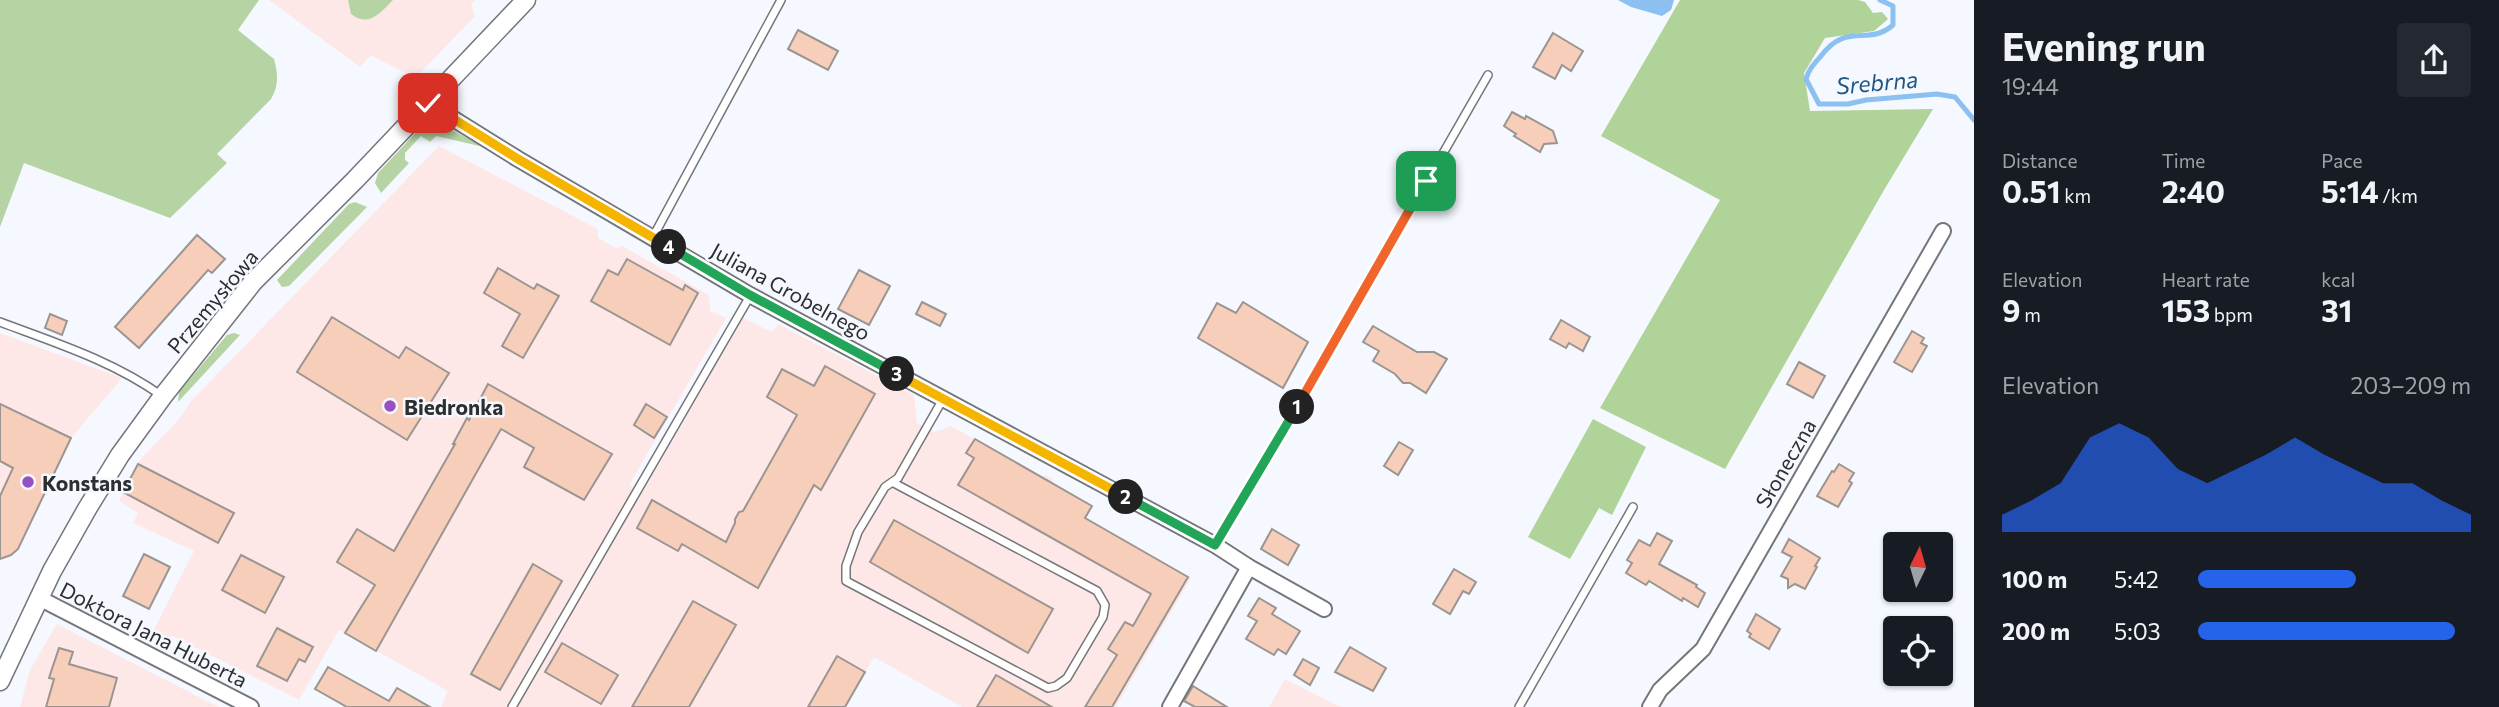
<!DOCTYPE html>
<html lang="en">
<head>
<meta charset="utf-8">
<style>
	body { margin:0; font-family:Commissioner,sans-serif; background:#242831; color:#f1f3f6; height:100vh; display:flex; flex-direction:column; font-size:26px; white-space:nowrap }
	* { box-sizing:border-box; margin:0 }
	p { font-size:23px; color:#9ea1a6 }
	.icon { flex:none; width:38px; height:38px; fill:none; stroke:currentColor; stroke-width:2; stroke-linecap:round; stroke-linejoin:round }
	.map { position:relative; flex:1; overflow:hidden }
	.drawer { display:flex; flex-direction:column; background:#171b24; width:525px }
	.drawer>* { flex:none }
	.needle { width:46px; rotate:5deg }
	.controls { position:absolute; left:1883px; top:532px; display:grid; gap:14px }
	.controls a { display:grid; place-items:center; width:70px; height:70px; border-radius:7px; background:#171b24; box-shadow:0 2px 5px #0004; font-size:35px }
	.pin { position:absolute; display:grid; place-items:center; width:60px; height:60px; color:#fff; margin:-30px; border-radius:14px; box-shadow:0 4px 10px #0006 }
	.km { position:absolute; width:35px; height:35px; margin:-18px; border-radius:50%; background:#222; color:#fff; font-size:19px; line-height:35px; text-align:center }
	.round { display:grid; place-items:center; flex:none; width:74px; height:74px; border-radius:7px; background:#242831 }
	.overview { display:flex; align-items:center; justify-content:space-between; height:119px; padding:0 28px }
	h1 { font-size:38px; font-weight:700; line-height:52px }
	.stats { display:grid; grid-template-columns:repeat(3,1fr); gap:10px; height:119px; padding:7px 28px }
	.stats div { display:grid; align-content:center }
	.stats b { font-size:30px; font-weight:700 }
	.stats small { font-size:19px; font-weight:400 }
	.stats p { font-size:19px }
	.chart { height:196px; padding:14px 28px }
	.chart p { display:flex; justify-content:space-between }
	.chart svg { width:100%; height:126px; margin-top:7px; fill:#2563eb; opacity:.7 }
	ul { padding:0 28px; list-style:none; font-size:23px }
	li { display:grid; grid-template-columns:112px 84px 1fr; align-items:center; height:52px }
	li i { height:18px; border-radius:9px; background:#2563eb }
	main { display:flex; flex:1; min-height:0 }
	.map>svg:first-child { display:block }
	.commercial { fill:#fee8e7 }
	.green { fill:#b6d4a3 }
	.forest { fill:#afd398 }
	.water { fill:#8bc0f1 }
	.lines { fill:none; stroke-linecap:round; stroke-linejoin:round }
	.stream { stroke:#8bc0f1; stroke-width:5 }
	.building { fill:#f7ceba; stroke:#9b9592; stroke-width:2 }
	.service-casing { stroke:#74767b; stroke-width:10 }
	.minor-casing { stroke:#74767b; stroke-width:18 }
	.tertiary-casing { stroke:#74767b; stroke-width:21 }
	.service { stroke:#fff; stroke-width:7 }
	.minor { stroke:#fff; stroke-width:14 }
	.tertiary { stroke:#fff; stroke-width:18 }
	.split-1-casing { stroke:#fff; stroke-width:14 }
	.split-2-casing { stroke:#fff; stroke-width:14 }
	.split-3-casing { stroke:#fff; stroke-width:14 }
	.split-4-casing { stroke:#fff; stroke-width:14 }
	.split-5-casing { stroke:#fff; stroke-width:14 }
	.split-1 { stroke:#f0652b; stroke-width:9 }
	.split-2 { stroke:#22a559; stroke-width:9 }
	.split-3 { stroke:#f5b400; stroke-width:9 }
	.split-4 { stroke:#22a559; stroke-width:9 }
	.split-5 { stroke:#f5b400; stroke-width:9 }
	.poi-dot { fill:#9650c3; stroke:#f5f8fe; stroke-width:2.5 }
	.labels { text-anchor:middle; dominant-baseline:central; stroke-width:5; stroke-linejoin:round; paint-order:stroke }
	.street-label { font-size:21px; fill:#2d2e30; stroke:#f5f8fe }
	.poi-label { font-size:21px; font-weight:bold; fill:#2d2e30; stroke:#f5f8fe; text-anchor:start }
	.water-label { font-size:23px; font-style:italic; fill:#1e5684; stroke:#f5f8fe }
</style>
</head>
<body>
<main>
<div class="map">
<svg width="1974" height="707" viewBox="0 0 1974 707">
	<rect width="100%" height="100%" fill="#f5f8fe"/>
	<g class="commercial">
		<path d="M269,0h206l-4,5 4,11 -60,62 -44,-23 -11,12z"/>
		<path d="M439,146l159,83v9l18,10 6,-2 87,49 1,16 16,7 -97,167 14,7 100,-174 29,14 6,-8 136,71 3,28 18,9 16,-6 92,51 2,-2 8,4 -1,3 40,24 -6,12 105,60 -75,129h-154l-88,-50 -29,50h-404l7,-16 -109,-61 -40,70 -126,-64 -10,3 -11,-6 42,-82 -61,-28 5,-10 -19,-12 19,-39 42,-44 12,-18z"/>
		<path d="M0,333l122,45 -51,60 -53,110 -7,7h-11z"/>
		<path d="M57,624l140,72 22,11h-199l10,-37z"/>
		<path d="M1285,679l56,28h-72z"/>
	</g>
	<g class="green">
		<path d="M0,0h259l-21,30 36,29c4,14 5,27 -3,40l-54,55 10,9 -57,55 -146,-55 -24,64z"/>
		<path d="M348,0h45c-13,13 -24,28 -42,14z"/>
		<path d="M437,122l47,25 -48,-11 -6,6 -9,-6 -16,17v7l4,3 -28,30 -6,-10 3,-10 43,-46z"/>
		<path d="M355,202l12,5 -78,79 -7,1 -5,-7 72,-76z"/>
		<path d="M234,333l6,2 -62,67 1,-10 48,-57z"/>
	</g>
	<g class="forest">
		<path d="M1680,0h178l7,2 8,11 9,-1 6,7 -14,12 -49,7 -21,35 6,38 123,-2 -49,81 -159,279 -125,-61 120,-208 -119,-64z"/>
		<path d="M1593,419l53,28 -34,68 -13,-7 -29,51 -42,-22z"/>
	</g>
	<path class="water" d="M1618,0h56l-3,10 -9,6 -31,-9z"/>
	<g class="lines">
		<path class="stream" d="M1880,0l13,6v19c-25,22 -46,-4 -72,31 -7,8 -12,13 -15,23l13,25h29l18,-4 71,-6 18,3 19,23"/>
	</g>
	<g class="building">
		<path d="M798,30l40,21 -10,19 -40,-21z"/>
		<path d="M1553,33l30,18 -12,20 -9,-6 -7,14 -22,-12z"/>
		<path d="M1512,112l13,7 1,-3 27,15 4,12 -13,1 -4,8 -26,-16 2,-2 -12,-8z"/>
		<path d="M197,235l28,24 -13,14 -4,-3 -69,78 -24,-21z"/>
		<path d="M627,259l56,31 2,-5 13,8 -28,52 -79,-44 17,-31 10,5z"/>
		<path d="M498,268l36,21 3,-5 22,12 -36,62 -21,-12 18,-32 -36,-21z"/>
		<path d="M859,270l31,16 -21,39 -31,-16z"/>
		<path d="M922,302l24,12 -6,12 -24,-12z"/>
		<path d="M1243,302l65,40 -25,46 -85,-50 19,-35 19,10z"/>
		<path d="M50,314l17,7 -5,14 -17,-7z"/>
		<path d="M332,317l67,41 7,-11 43,26 -42,67 -110,-68z"/>
		<path d="M1561,320l29,17 -7,14 -14,-8 -3,5 -16,-9z"/>
		<path d="M1373,326l44,26h17l13,7 -21,34 -16,-10h-7l-8,-9 -22,-13 6,-10 -16,-9z"/>
		<path d="M1912,331l12,7 -3,5 6,3 -15,26 -18,-10z"/>
		<path d="M1799,362l26,14 -12,22 -26,-14z"/>
		<path d="M825,366l50,28 -54,96 -7,-5 -56,103 -76,-44 -4,7 -41,-23 15,-28 74,42 9,-19v-4l4,-7 4,-1 54,-96 -30,-18 15,-28 32,17z"/>
		<path d="M488,384l124,70 -28,46 -60,-33 10,-19 -33,-19 -125,222 -31,-18 30,-48 -38,-23 20,-33 37,22 61,-107h-2l14,-26 2,2z"/>
		<path d="M0,404l71,34 -53,111 -7,6 -11,4v-63l13,-28 -13,-7z"/>
		<path d="M646,404l21,13 -13,21 -20,-13z"/>
		<path d="M975,439l117,67 -7,12 103,59 -76,130h-27l32,-52 -9,-6 17,-27 8,4 18,-32 -193,-109 16,-27 -8,-5z"/>
		<path d="M1399,442l14,8 -15,25 -14,-9z"/>
		<path d="M138,464l96,49 -16,30 -95,-51z"/>
		<path d="M1839,464l15,9 -5,8 3,2 -14,24 -21,-11 15,-25 2,1z"/>
		<path d="M894,520l159,89 -25,44 -158,-91z"/>
		<path d="M1272,529l27,16 -11,20 -27,-16z"/>
		<path d="M1657,533l15,8 -13,23 38,21 -1,2 9,6 -7,14 -15,-9 -1,3 -33,-20 -3,4 -20,-12 6,-10 -5,-3 12,-20 11,6z"/>
		<path d="M1789,539l31,19 -5,8 2,1 -12,22 -10,-5 -7,4v-9l-7,-3 11,-19 -10,-5z"/>
		<path d="M144,554l26,13 -21,42 -26,-13z"/>
		<path d="M241,555l43,22 -19,36 -43,-23z"/>
		<path d="M533,564l29,17 -62,109 -29,-16z"/>
		<path d="M1454,569l22,13 -7,12 -6,-3 -13,23 -17,-10z"/>
		<path d="M1259,598l17,10 -4,6 28,17 -14,23 -8,-5 -4,6 -28,-16 11,-18 -9,-5z"/>
		<path d="M693,601l43,24 -47,82h-57z"/>
		<path d="M1756,614l24,15 -11,20 -20,-12 2,-3 -4,-3z"/>
		<path d="M277,628l36,19 -8,15 -6,-3 -12,22 -30,-15z"/>
		<path d="M562,643l56,32 -17,29 -56,-32z"/>
		<path d="M1350,647l36,21 -13,23 -38,-19z"/>
		<path d="M59,648l14,4 -4,12 48,14 -8,29h-63l8,-28 -5,-1z"/>
		<path d="M837,656l28,16 -20,35h-37z"/>
		<path d="M1303,659l16,9 -9,17 -16,-10z"/>
		<path d="M328,667l61,34 8,-13 33,19h-83l-32,-18z"/>
		<path d="M996,675l56,32h-75z"/>
		<path d="M1193,686l34,21h-32l-11,-6z"/>
	</g>
	<g class="lines">
		<defs>
			<g id="service">
				<path d="M653,237l128,-237"/>
				<path d="M0,322c56,21 113,39 162,74"/>
				<path d="M892,482l205,109 8,14 -2,12 -36,61 -11,8 -8,2 -202,-107v-15l12,-34 27,-45 13,-9 45,-79"/>
				<path d="M1215,544l106,-178 167,-291"/>
				<path d="M512,707l238,-411"/>
				<path d="M1519,707l114,-200"/>
			</g>
			<g id="minor">
				<path d="M428,103l90,56 232,136 465,250 34,22 75,42"/>
				<path d="M39,598l212,109"/>
				<path d="M1170,707l79,-140"/>
				<path d="M1650,707l10,-17 43,-41 240,-418"/>
			</g>
			<path id="tertiary" d="M0,681l52,-110 35,-62 33,-54 43,-59 90,-114 102,-102 171,-180"/>
		</defs>
		<use href="#service" class="service-casing"/>
		<use href="#minor" class="minor-casing"/>
		<use href="#tertiary" class="tertiary-casing"/>
		<use href="#service" class="service"/>
		<use href="#minor" class="minor"/>
		<use href="#tertiary" class="tertiary"/>
	</g>
	<g class="lines">
		<defs>
			<path id="split-1" d="M1297,407l129,-226"/>
			<path id="split-2" d="M1126,497l89,48 82,-138"/>
			<path id="split-3" d="M897,374l229,123"/>
			<path id="split-4" d="M669,247l81,48 147,79"/>
			<path id="split-5" d="M428,103l90,56 151,88"/>
		</defs>
		<use href="#split-1" class="split-1-casing"/>
		<use href="#split-2" class="split-2-casing"/>
		<use href="#split-3" class="split-3-casing"/>
		<use href="#split-4" class="split-4-casing"/>
		<use href="#split-5" class="split-5-casing"/>
		<use href="#split-1" class="split-1"/>
		<use href="#split-2" class="split-2"/>
		<use href="#split-3" class="split-3"/>
		<use href="#split-4" class="split-4"/>
		<use href="#split-5" class="split-5"/>
	</g>
	<g class="poi-dot">
		<circle cx="390" cy="406" r="7"/>
		<circle cx="28" cy="482" r="7"/>
	</g>
	<g class="labels">
		<g class="street-label">
			<text transform="translate(791 291) rotate(29)">Juliana Grobelnego</text>
			<text transform="translate(212 301) rotate(-50)">Przemysłowa</text>
			<text transform="translate(1785 463) rotate(-60)">Słoneczna</text>
			<text transform="translate(154 634) rotate(27)">Doktora Jana Huberta</text>
		</g>
		<g class="poi-label">
			<text x="404" y="406">Biedronka</text>
			<text x="42" y="482">Konstans</text>
		</g>
		<g class="water-label">
			<text transform="translate(1877 82) rotate(-5)">Srebrna</text>
		</g>
	</g>
</svg>
<div class="controls">
<a><svg class="needle" viewBox="-14 -14 28 28"><path d="M0-13l5 13h-10z" fill="#e53935"/><path d="M0 13l5-13h-10z" fill="#9ea1a6"/></svg></a>
<a><svg class="icon" aria-label="locate" viewBox="0 0 24 24"><circle cx="12" cy="12" r="6"/><path d="M12 2v4M12 18v4M2 12h4M18 12h4"/></svg></a>
</div>
<div class="pin" style="left:1426px;top:181px;background:#1e9e55"><svg class="icon" aria-label="arrive" viewBox="0 0 24 24"><path d="M6 21V4h12l-3 4 3 4H6"/></svg></div>
<div class="pin" style="left:428px;top:103px;background:#d93025"><svg class="icon" aria-label="check" viewBox="0 0 24 24"><path d="M5 12l5 5 9-10"/></svg></div>
<b class="km" style="left:1297px;top:407px">1</b>
<b class="km" style="left:1126px;top:497px">2</b>
<b class="km" style="left:897px;top:374px">3</b>
<b class="km" style="left:669px;top:247px">4</b>
</div>
<section class="drawer">
<div class="overview"><div><h1>Evening run</h1><p>19:44</p></div><a class="round"><svg class="icon" aria-label="share" viewBox="0 0 24 24"><path d="M12 15V3M7 8l5-5 5 5M5 13v7h14v-7"/></svg></a></div>
<div class="stats">
<div><p>Distance</p><b>0.51<small> km</small></b></div>
<div><p>Time</p><b>2:40</b></div>
<div><p>Pace</p><b>5:14<small> /km</small></b></div>
</div>
<div class="stats">
<div><p>Elevation</p><b>9<small> m</small></b></div>
<div><p>Heart rate</p><b>153<small> bpm</small></b></div>
<div><p>kcal</p><b>31</b></div>
</div>
<div class="chart"><p><span>Elevation</span>203–209 m</p>
<svg viewBox="0 0 160 44" preserveAspectRatio="none"><path d="M0 44V38L10 33L20 27L30 11L40 6L50 11L60 22L70 27L80 22L90 17L100 11L110 17L120 22L130 27L140 27L150 33L160 38V44z"/></svg>
</div>
<ul>
<li><b>100 m</b>5:42<i style="width:58%"></i></li>
<li><b>200 m</b>5:03<i style="width:94%"></i></li>
</ul>
</section>
</main>
</body>
</html>
